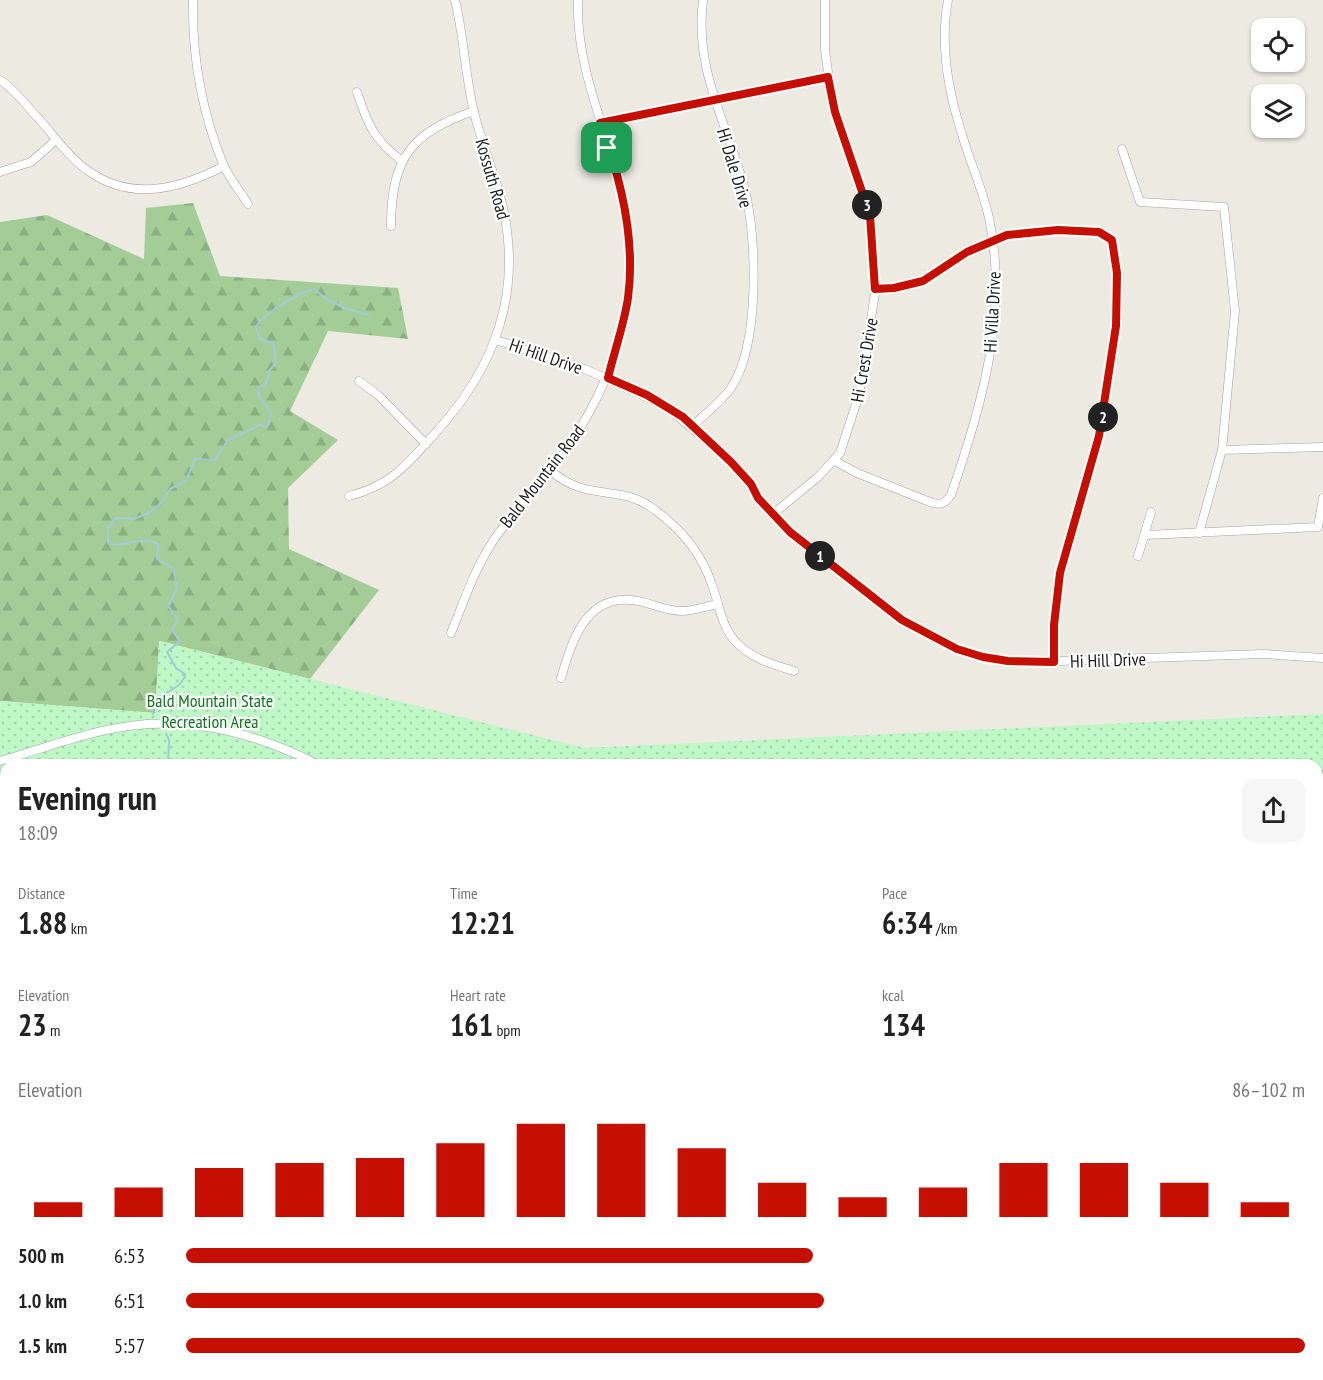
<!DOCTYPE html>
<html lang="en">
<head>
<meta charset="utf-8">
<style>
	body { margin:0; font-family:"PT Sans Narrow",sans-serif; background:#f6f6f6; color:#222; height:100vh; display:flex; flex-direction:column; font-size:22px; white-space:nowrap }
	* { box-sizing:border-box; margin:0 }
	p { font-size:20px; color:#767676 }
	.icon { flex:none; width:33px; height:33px; fill:none; stroke:currentColor; stroke-width:2; stroke-linecap:round; stroke-linejoin:round }
	.map { position:relative; flex:1; overflow:hidden }
	.details { position:absolute; left:0px; top:759px; width:1323px; height:621px; display:flex; flex-direction:column; background:#fff; border-radius:18px 18px 0 0; box-shadow:0 2px 4px #0004 }
	.details>* { flex:none }
	.buttons { position:absolute; left:1251px; top:18px; display:grid; gap:12px }
	.buttons a { display:grid; place-items:center; width:54px; height:54px; border-radius:12px; background:#fff; box-shadow:0 2px 4px #0004; font-size:30px }
	.pin { position:absolute; display:grid; place-items:center; width:51px; height:51px; color:#fff; margin:-26px; border-radius:12px; box-shadow:0 3px 9px #0006 }
	.km { position:absolute; width:30px; height:30px; margin:-15px; border-radius:50%; background:#222; color:#fff; font-size:16px; line-height:30px; text-align:center }
	.round { display:grid; place-items:center; flex:none; width:63px; height:63px; border-radius:12px; background:#f6f6f6 }
	.overview { display:flex; align-items:center; justify-content:space-between; height:102px; padding:0 18px }
	h1 { font-size:33px; font-weight:700; line-height:45px }
	.metrics { display:grid; grid-template-columns:repeat(3,1fr); gap:9px; height:102px; padding:6px 18px }
	.metrics div { display:grid; align-content:center }
	.metrics b { font-size:30px; font-weight:700 }
	.metrics small { font-size:16px; font-weight:400 }
	.metrics p { font-size:16px }
	.chart { height:168px; padding:12px 18px }
	.chart p { display:flex; justify-content:space-between }
	.chart svg { width:100%; height:108px; margin-top:6px; stroke:#c50f03; stroke-width:6 }
	ul { padding:0 18px; list-style:none; font-size:20px }
	li { display:grid; grid-template-columns:96px 72px 1fr; align-items:center; height:45px }
	li i { height:15px; border-radius:8px; background:#c50f03 }
	.map>svg:first-child { display:block }
	.forest { fill:url(#forest-firs) }
	.park { fill:url(#park-dots) }
	.water { fill:url(#water-rules) }
	.lines { fill:none; stroke-linecap:round; stroke-linejoin:round }
	.stream { stroke:#a2cadb; stroke-width:2 }
	.street-casing { stroke:#a3a3a3; stroke-width:9 }
	.street { stroke:#fff; stroke-width:8 }
	.route-casing { stroke:#fff; stroke-width:12 }
	.route { stroke:#c50f03; stroke-width:8 }
	.labels { text-anchor:middle; dominant-baseline:central; stroke-width:4.5; stroke-linejoin:round; paint-order:stroke }
	.street-label { font-size:18px; fill:#1c1c1c; stroke:#fff }
	.park-label { font-size:18px; fill:#0d771c; stroke:#fff }
</style>
</head>
<body>
<div class="map">
<svg width="1323" height="1380" viewBox="0 0 1323 1380">
	<defs>
		<pattern id="forest-firs" width="22" height="20" patternUnits="userSpaceOnUse" patternTransform="scale(1.5)"><rect width="22" height="20" fill="#a3cc97"/><path d="M5 1l3.5 6h-7zM16 11l3.5 6h-7z" fill="#8caf82"/></pattern>
		<pattern id="park-dots" width="8" height="8" patternUnits="userSpaceOnUse" patternTransform="scale(1.5)"><rect width="8" height="8" fill="#bef8c6"/><path d="M2 2h.1M6 6h.1" fill="none" stroke="#a3d4aa" stroke-width="1.8" stroke-linecap="round"/></pattern>
		<pattern id="water-rules" width="6" height="5" patternUnits="userSpaceOnUse" patternTransform="scale(1.5)"><rect width="6" height="5" fill="#a2cadb"/><path d="M0 2.5h6" fill="none" stroke="#8badbb"/></pattern>
	</defs>
	<rect width="100%" height="100%" fill="#edeae2"/>
	<path class="forest" d="M193,203l27,73 178,12 10,51 -80,-8 -38,80 48,29 -50,48 1,61 90,41 -69,89 -150,-38 -5,72 -155,-12v-479l47,-7 97,44 2,-51z"/>
	<path class="park" d="M159,641l426,107 738,-34v210l-6,1v-160h-1311v609h738l-1,6h-743v-679l155,12z"/>
	<g class="water">
		<path d="M0,1206l6,4v164h142l-24,6h-124z"/>
		<path d="M257,1374h90l3,6h-98z"/>
	</g>
	<g class="lines">
		<g class="stream">
			<path d="M153,714l2,-14 24,-15 6,-8v-3l-9,-6 -9,-16 13,-11 -8,-11 6,-11 -10,-13 9,-17 -3,-20 -17,-10 2,-14c-15,-12 -35,4 -51,-2v-16l8,-9 18,1 15,-6 12,-10 9,-14 16,-8 9,-22 20,1 13,-20 34,-16 2,3 4,-2 3,-11 -12,-18 -1,-8 9,-5 2,-12 7,-8 -2,-19 -15,-6 -3,-11c8,-14 42,-34 58,-38l12,10 19,9 24,7"/>
			<path d="M166,734l3,6 -1,25"/>
			<path d="M0,951l6,1"/>
			<path d="M1317,1069l6,1"/>
			<path d="M1317,1193l6,2"/>
			<path d="M1145,1374l2,6"/>
		</g>
		<defs>
			<g id="street">
				<path d="M193,0c-1,56 9,112 30,164 6,14 17,27 25,40"/>
				<path d="M0,80c15,9 27,27 39,39 16,18 31,40 51,53 43,30 92,16 134,-6"/>
				<path d="M357,92c11,33 17,48 45,69"/>
				<path d="M600,123l228,-46"/>
				<path d="M1122,149l18,53 84,5 11,104 -13,139 -23,83"/>
				<path d="M0,172l31,-10 25,-22"/>
				<path d="M391,226c0,-67 20,-94 83,-115"/>
				<path d="M875,289l33,-3 15,-5 44,-29 40,-17 51,-5 41,2 13,8 5,33 -1,53 -17,110 -39,137 -5,39 -1,50"/>
				<path d="M496,340l89,29 81,37 65,56 20,22 7,14 32,34 112,88 55,29 26,8 46,5 235,-8 59,4"/>
				<path d="M359,381l19,14 48,49"/>
				<path d="M692,426c13,-12 29,-24 39,-38 29,-43 26,-149 14,-198 -17,-66 -51,-118 -42,-190"/>
				<path d="M1222,450l101,-3"/>
				<path d="M835,461l22,12 73,29c11,4 15,1 21,-7 31,-89 58,-183 38,-277 -7,-31 -20,-58 -28,-87 -13,-41 -21,-88 -13,-131"/>
				<path d="M551,471c37,32 70,12 104,39 26,19 47,44 57,75 8,21 9,42 25,58 15,16 38,22 57,28"/>
				<path d="M349,496c44,-11 60,-34 89,-66 57,-64 84,-136 65,-222 -7,-32 -21,-63 -29,-96 -9,-36 -10,-76 -19,-112"/>
				<path d="M773,514l45,-37 22,-24 19,-58 17,-108 -6,-72 -35,-103 -5,-25 -5,-37v-50"/>
				<path d="M1145,535l173,-8 5,-29"/>
				<path d="M1138,556l13,-44"/>
				<path d="M451,633c12,-29 22,-60 39,-87 15,-26 39,-46 57,-70 51,-65 88,-144 83,-229 -4,-86 -55,-160 -52,-247"/>
				<path d="M561,678c10,-34 24,-83 70,-78 17,1 33,11 50,11 12,0 25,-5 37,-7"/>
				<path d="M0,761c42,-12 85,-29 129,-35 67,-10 131,9 190,39"/>
				<path d="M1317,873l6,-1"/>
				<path d="M1317,965h6"/>
				<path d="M1317,973h6"/>
				<path d="M0,1055l6,1"/>
				<path d="M899,1374l1,6"/>
				<path d="M1089,1374l1,6"/>
				<path d="M1233,1374l5,6"/>
				<path d="M1284,1374l6,6"/>
				<path d="M1294,1374l8,6"/>
				<path d="M532,1380l1,-6"/>
				<path d="M1017,1380l20,-6"/>
			</g>
		</defs>
		<use href="#street" class="street-casing"/>
		<use href="#street" class="street"/>
	</g>
	<g class="lines">
		<defs>
			<path id="route" d="M828,77l7,35 35,103 5,74 19,-1 29,-7 44,-29 40,-17 51,-5 41,2 13,8 5,33 -1,53 -17,110 -39,137 -6,52v37l-46,-1 -25,-4 -26,-8 -55,-29 -112,-88 -32,-34 -7,-14 -20,-22 -48,-45 -36,-22 -39,-17c6,-26 16,-53 20,-80 8,-60 -7,-120 -28,-175z"/>
		</defs>
		<use href="#route" class="route-casing"/>
		<use href="#route" class="route"/>
	</g>
	<g class="labels">
		<g class="street-label">
			<text transform="translate(735 168) rotate(73)">Hi Dale Drive</text>
			<text transform="translate(493 179) rotate(74)">Kossuth Road</text>
			<text transform="translate(992 312) rotate(-87)">Hi Villa Drive</text>
			<text transform="translate(546 356) rotate(19)">Hi Hill Drive</text>
			<text transform="translate(864 360) rotate(-80)">Hi Crest Drive</text>
			<text transform="translate(542 476) rotate(-52)">Bald Mountain Road</text>
			<text transform="translate(1108 660) rotate(-2)">Hi Hill Drive</text>
		</g>
		<g class="park-label">
			<text x="210" y="700">Bald Mountain State<tspan x="210" dy="21">Recreation Area</tspan></text>
		</g>
	</g>
</svg>
<div class="buttons">
<a><svg class="icon" aria-label="locate" viewBox="0 0 24 24"><circle cx="12" cy="12" r="6"/><path d="M12 2v4M12 18v4M2 12h4M18 12h4"/></svg></a>
<a><svg class="icon" aria-label="layers" viewBox="0 0 24 24"><path d="M12 4l9 5-9 5-9-5zM3 14l9 5 9-5"/></svg></a>
</div>
<div class="pin" style="left:607px;top:148px;background:#1e9e55"><svg class="icon" aria-label="arrive" viewBox="0 0 24 24"><path d="M6 21V4h12l-3 4 3 4H6"/></svg></div>
<b class="km" style="left:820px;top:556px">1</b>
<b class="km" style="left:1103px;top:417px">2</b>
<b class="km" style="left:867px;top:205px">3</b>
<section class="details">
<div class="overview"><div><h1>Evening run</h1><p>18:09</p></div><a class="round"><svg class="icon" aria-label="share" viewBox="0 0 24 24"><path d="M12 15V3M7 8l5-5 5 5M5 13v7h14v-7"/></svg></a></div>
<div class="metrics">
<div><p>Distance</p><b>1.88<small> km</small></b></div>
<div><p>Time</p><b>12:21</b></div>
<div><p>Pace</p><b>6:34<small> /km</small></b></div>
</div>
<div class="metrics">
<div><p>Elevation</p><b>23<small> m</small></b></div>
<div><p>Heart rate</p><b>161<small> bpm</small></b></div>
<div><p>kcal</p><b>134</b></div>
</div>
<div class="chart"><p><span>Elevation</span>86–102 m</p>
<svg viewBox="0 0 160 44" preserveAspectRatio="none"><path d="M5 44V38M15 44V32M25 44V24M35 44V22M45 44V20M55 44V14M65 44V6M75 44V6M85 44V16M95 44V30M105 44V36M115 44V32M125 44V22M135 44V22M145 44V30M155 44V38"/></svg>
</div>
<ul>
<li><b>500 m</b>6:53<i style="width:56%"></i></li>
<li><b>1.0 km</b>6:51<i style="width:57%"></i></li>
<li><b>1.5 km</b>5:57<i style="width:100%"></i></li>
</ul>
</section>
</div>
</body>
</html>
